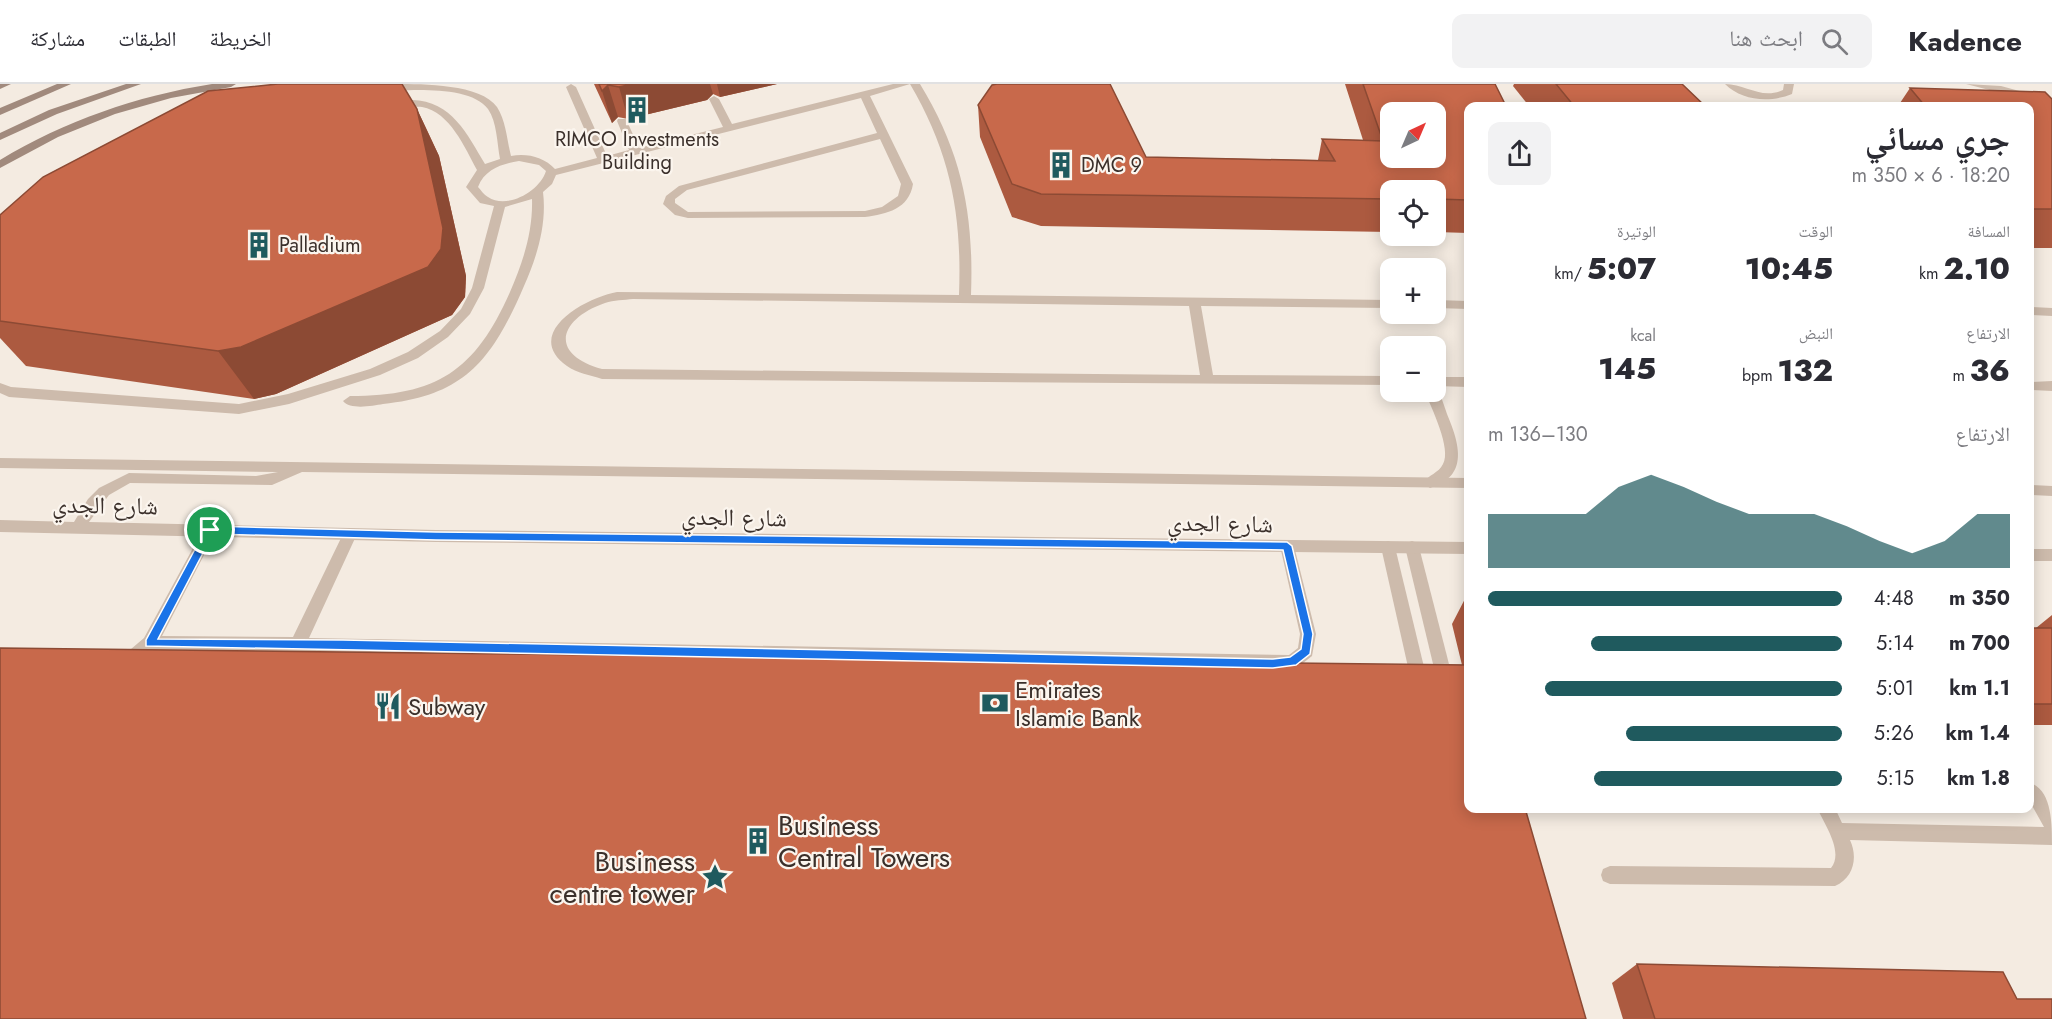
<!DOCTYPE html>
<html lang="ar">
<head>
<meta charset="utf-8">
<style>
	body { margin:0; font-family:Jost,"Noto Naskh Arabic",sans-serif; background:#f2f2f3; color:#2b2b33; direction:rtl; height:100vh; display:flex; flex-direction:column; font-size:22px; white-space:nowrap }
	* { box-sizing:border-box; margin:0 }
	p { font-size:20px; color:#7c7c81 }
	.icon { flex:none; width:33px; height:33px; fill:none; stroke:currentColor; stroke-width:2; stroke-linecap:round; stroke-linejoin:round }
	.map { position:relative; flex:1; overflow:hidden; direction:ltr }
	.side { position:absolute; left:1464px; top:18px; width:570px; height:711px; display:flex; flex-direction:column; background:#fff; border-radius:12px; box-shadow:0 3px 15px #0003; direction:rtl }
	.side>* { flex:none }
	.needle { width:39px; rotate:44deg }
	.buttons { position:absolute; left:1380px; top:18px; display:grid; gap:12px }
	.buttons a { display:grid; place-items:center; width:66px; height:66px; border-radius:12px; background:#fff; box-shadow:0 3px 15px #0003; font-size:30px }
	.pin { position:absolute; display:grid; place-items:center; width:51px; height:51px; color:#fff; margin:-26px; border:3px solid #fff; border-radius:50%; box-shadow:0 2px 6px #0007 }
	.round { display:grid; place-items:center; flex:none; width:63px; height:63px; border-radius:12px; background:#f2f2f3 }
	.head { display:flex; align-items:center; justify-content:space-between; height:102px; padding:0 24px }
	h1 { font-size:33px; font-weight:800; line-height:45px }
	.stats { display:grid; grid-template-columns:repeat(3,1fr); gap:9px; height:102px; padding:6px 24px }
	.stats div { display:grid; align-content:center }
	.stats b { font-size:30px; font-weight:800 }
	.stats small { font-size:16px; font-weight:400 }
	.stats p { font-size:16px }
	.chart { height:168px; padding:12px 24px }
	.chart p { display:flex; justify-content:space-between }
	.chart svg { width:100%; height:108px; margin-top:6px; fill:#1f5a5e; opacity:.7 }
	ul { padding:0 24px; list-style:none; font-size:20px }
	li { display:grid; grid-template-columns:96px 72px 1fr; align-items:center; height:45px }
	li i { height:15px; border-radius:8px; background:#1f5a5e }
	header { display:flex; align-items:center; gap:36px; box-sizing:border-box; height:84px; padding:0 30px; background:#fff; border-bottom:2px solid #e1e1e2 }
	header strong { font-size:28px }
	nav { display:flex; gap:33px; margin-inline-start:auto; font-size:21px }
	.search { width:420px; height:54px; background:#f2f2f3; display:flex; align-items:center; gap:15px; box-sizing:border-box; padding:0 21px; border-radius:12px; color:#7c7c81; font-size:22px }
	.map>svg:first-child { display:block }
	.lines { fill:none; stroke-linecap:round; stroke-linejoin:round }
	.lane { fill:#cdbbac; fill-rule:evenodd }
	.street { fill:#cdbbac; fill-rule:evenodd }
	.secondary { fill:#a18a7d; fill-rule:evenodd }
	.wall { fill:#ac5a40 }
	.shaded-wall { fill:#8c4a34 }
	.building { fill:#c8694b; stroke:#8c4a34; stroke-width:1.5; fill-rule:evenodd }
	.route { fill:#1a73e8; stroke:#fff; stroke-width:1.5; fill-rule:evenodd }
	.labels { text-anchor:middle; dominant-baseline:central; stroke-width:4.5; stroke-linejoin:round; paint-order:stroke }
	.far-poi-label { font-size:20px; fill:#3b302b; stroke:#fbf5ee; text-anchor:start }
	.street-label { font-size:24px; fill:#3b302b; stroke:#fbf5ee }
	.poi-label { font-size:24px; fill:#3b302b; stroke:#fbf5ee; text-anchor:start }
	.near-poi-label { font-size:28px; fill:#3b302b; stroke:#fbf5ee; text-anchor:start }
</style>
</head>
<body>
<header>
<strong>Kadence</strong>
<div class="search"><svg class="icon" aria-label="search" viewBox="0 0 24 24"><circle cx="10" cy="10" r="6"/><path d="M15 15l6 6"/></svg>ابحث هنا</div>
<nav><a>الخريطة</a><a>الطبقات</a><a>مشاركة</a></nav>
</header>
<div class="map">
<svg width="2052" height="935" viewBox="0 0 2052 935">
	<rect width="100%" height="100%" fill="#f4ebe1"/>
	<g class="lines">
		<g class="lane">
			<path d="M396,0c27,0 85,0 101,23 9,14 10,33 14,49 16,-3 33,1 44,13l42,-11 -31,-71 5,-3 5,3 31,69 22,-6 -12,-29 1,-2h8l13,29 84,-21 -14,-28 5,-3 5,3 13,25 161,-40h27c42,69 54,130 51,211l419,5v8l-189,-2 12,69 177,1v9l-788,-6c-12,-4 -25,-6 -35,-13 -46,-33 20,-69 50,-74l342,3c3,-80 -8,-141 -49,-211l-40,12 43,88c-4,25 -26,30 -48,33l-177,1 -13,-3 -12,-11 3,-8 13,-10 198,-53 -16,-35 -305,77 -4,9 -9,8c4,32 -6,65 -19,94 -31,72 -58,110 -141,118 -11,2 -33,6 -40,-3l7,-5c87,0 125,-25 160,-104 13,-30 23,-60 22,-93l-27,8 -21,81 -14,26 -22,23 -30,21 -38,17 -91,29 -50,10 -230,-17 -9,-4v-10l11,4 228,17 49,-10 82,-25 38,-17 32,-21 21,-22 11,-21 22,-82 -14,-3 -14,-16 11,-17c-12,-22 -27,-58 -55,-63 -10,-1 -24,3 -32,-3 6,-4 14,-4 22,-4 40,1 55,34 73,64l15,-5c-3,-16 -3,-37 -12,-50 -17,-24 -78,-19 -104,-18l-5,-3 5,-3zM880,55l21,45 -3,12 -16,11 -17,4 -177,1 -13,-9v-4l12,-9zM519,77l20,4 7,6c-6,20 -39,39 -58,26 -4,-2 -7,-7 -10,-10 7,-18 24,-23 41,-26zM633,215l556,7 11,69 -598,-6c-54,-15 -43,-50 3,-66 9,-3 19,-3 28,-4z"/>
			<path d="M1725,0c21,0 36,16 58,6l1,-6h10l-2,10c-22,9 -50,7 -67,-10z"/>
			<path d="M1966,0l35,2 51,14v6z"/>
			<path d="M1436,216l32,1v8l-32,-1z"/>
			<path d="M2030,223l22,1v8l-22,-1z"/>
			<path d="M1468,293v10l-32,-1v-9z"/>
			<path d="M2052,297v10l-22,-1v-8z"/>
			<path d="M1436,304c5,7 8,17 11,26 12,29 23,62 -17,74l-7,-5c5,-8 16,-10 20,-19 9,-15 -12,-57 -18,-72h11z"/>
			<path d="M210,440l5,2 2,4 -55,106 131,1 50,-103 2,-4h10l2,4 -48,104 980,17 9,-7 2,-14 -20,-88 2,-4h10l2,4 22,88 -4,22 -14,11 -25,3 -1115,-20 -2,5c-3,1 -7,0 -10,1 -10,3 -10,13 -22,9l-2,-5 2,-5 20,-17 61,-112z"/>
			<path d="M1388,457l5,2 2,4 29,120 -2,5 -6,2 -6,-2 -2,-5 -27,-120 2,-4z"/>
			<path d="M1412,457l5,2 2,4 31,121 -2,5 -6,2 -6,-2 -2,-5 -29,-121 2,-4z"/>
			<path d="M2033,700c19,9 19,41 19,61l-202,-5c8,17 4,38 -15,46l-225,-2 -7,-3 -2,-6 2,-6 7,-3 221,2c13,-16 -6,-43 -14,-60h18l7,15 202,4 -14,-25v-17z"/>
		</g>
		<g class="street">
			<path d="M0,374l1468,20v10l-1166,-16 -30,13 -142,-2 -21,12 -20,27 347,8 1032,12v12l-1032,-12 -436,-10v-12l74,2 14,-23 11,-11 30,-15 127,3 22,-4 -278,-4z"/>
			<path d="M2030,401l22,1v10l-22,-1z"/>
			<rect x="2030" y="465" width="22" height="12"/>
		</g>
		<g class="secondary">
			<path d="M0,0h11l-11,5z"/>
			<path d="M57,0h14l-71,31v-7z"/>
			<path d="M126,0h15l-84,30 -57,26v-7l49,-23z"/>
			<path d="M212,0h24l-5,3 -60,11 -56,16 -57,23 -58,31v-8c65,-39 136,-64 212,-76z"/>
		</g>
	</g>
	<g class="wall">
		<path d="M594,0h183l-57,13 -7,-3 -6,6 -79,19 -10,-2 -6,6z"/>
		<path d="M1345,0h150l-27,22v127l-32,-1v-42h-46v42l-349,-6 -29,-9 -32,-80 -2,-32 168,52 172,3 4,-21 41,1z"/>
		<path d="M1514,0h168l23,22h-176l-16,-20z"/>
		<path d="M1910,4l142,11v149h-22v-142h-132z"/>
		<path d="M417,25l22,47 27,120 -1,21 -13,18 -176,79 -22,5 -228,-33 -26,-28v-123z"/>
		<path d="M1468,509v215l-6,-143 -10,-41z"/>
		<path d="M2052,531v110h-22v-97h6z"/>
		<path d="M1637,880l380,35 35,20h-429l-11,-36z"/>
	</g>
	<g class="shaded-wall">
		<path d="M632,0h78l3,10 -6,6 -79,19 -9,-32z"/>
		<path d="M717,0h60l-57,13z"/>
		<path d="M608,1l10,32 -6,6 -10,-32z"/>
		<path d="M417,25l22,47 27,120 -1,21 -13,18 -176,79 -22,5 -36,-48z"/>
	</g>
	<g class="building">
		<path d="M278,0h124l15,25 26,119 -2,21 -13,18 -187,80 -23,4 -218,-30v-106l43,-38 165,-86z"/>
		<path d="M599,0h33l-13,3 -11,-2 -6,6z"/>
		<path d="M997,0h113l36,73 189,4 -13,-22 61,2 -20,-57h132l11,22h-38v94l-32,-1v-9h-46v9l-349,-5 -29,-10 -34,-79 14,-20zM1390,28h46v46h-46z"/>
		<path d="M1556,0h126l23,22h-131z"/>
		<path d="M1910,4l135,4 7,7v110h-22v-103h-105z"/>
		<rect x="2030" y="544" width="22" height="76"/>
		<path d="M0,564l1468,17v143h57l61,211h-1586z"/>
		<path d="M1637,880l366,8 14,27h35v20h-397z"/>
	</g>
	<path class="route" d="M210,442l226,6 851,10 5,4 21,88 -3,20 -14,11 -23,3 -1127,-22v-6l61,-113zM213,450l223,6 847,10 20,84 -2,15 -11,8 -17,2 -930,-19 -185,-1z"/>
	<defs>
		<symbol id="building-bare" viewBox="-9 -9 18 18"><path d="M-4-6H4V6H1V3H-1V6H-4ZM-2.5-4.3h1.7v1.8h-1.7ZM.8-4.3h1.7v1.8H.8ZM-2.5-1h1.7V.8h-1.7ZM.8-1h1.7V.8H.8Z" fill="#1f5a5e" stroke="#fbf5ee" stroke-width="2.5" paint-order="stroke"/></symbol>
		<symbol id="bank-bare" viewBox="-9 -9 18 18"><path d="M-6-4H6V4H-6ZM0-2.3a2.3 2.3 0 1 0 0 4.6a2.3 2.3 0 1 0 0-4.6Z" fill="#1f5a5e" stroke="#fbf5ee" stroke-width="2.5" paint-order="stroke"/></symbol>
		<symbol id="restaurant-bare" viewBox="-9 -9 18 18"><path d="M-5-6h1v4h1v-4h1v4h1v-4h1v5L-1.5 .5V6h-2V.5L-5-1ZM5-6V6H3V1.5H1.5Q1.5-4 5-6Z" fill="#1f5a5e" stroke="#fbf5ee" stroke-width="2.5" paint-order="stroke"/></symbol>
		<symbol id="sight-bare" viewBox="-9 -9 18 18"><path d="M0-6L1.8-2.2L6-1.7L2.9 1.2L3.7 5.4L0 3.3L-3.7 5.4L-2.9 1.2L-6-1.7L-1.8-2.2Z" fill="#1f5a5e" stroke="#fbf5ee" stroke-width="2.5" paint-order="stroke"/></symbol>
	</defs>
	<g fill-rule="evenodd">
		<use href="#building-bare" x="618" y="7" width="38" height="38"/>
		<use href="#building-bare" x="1042" y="62" width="38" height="38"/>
		<use href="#building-bare" x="240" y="142" width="38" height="38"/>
		<use href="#bank-bare" x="976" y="600" width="38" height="38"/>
		<use href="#restaurant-bare" x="369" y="603" width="38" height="38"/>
		<use href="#building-bare" x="739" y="738" width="38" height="38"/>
		<use href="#sight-bare" x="696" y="774" width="38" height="38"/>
	</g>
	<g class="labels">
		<g class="far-poi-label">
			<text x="637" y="55" text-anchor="middle">RIMCO Investments<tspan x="637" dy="23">Building</tspan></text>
			<text x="1081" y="81">DMC 9</text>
			<text x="279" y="161">Palladium</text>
		</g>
		<g class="street-label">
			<text transform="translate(105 421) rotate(1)">شارع الجدي</text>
			<text transform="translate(734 433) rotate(1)">شارع الجدي</text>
			<text transform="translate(1220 439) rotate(1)">شارع الجدي</text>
		</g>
		<g class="poi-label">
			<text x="1015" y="605">Emirates<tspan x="1015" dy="28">Islamic Bank</tspan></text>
			<text x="408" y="622">Subway</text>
		</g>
		<g class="near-poi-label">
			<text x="778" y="741">Business<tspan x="778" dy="32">Central Towers</tspan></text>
			<text x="695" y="777" text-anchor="end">Business<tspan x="695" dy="32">centre tower</tspan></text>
		</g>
	</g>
</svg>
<div class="buttons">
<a><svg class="needle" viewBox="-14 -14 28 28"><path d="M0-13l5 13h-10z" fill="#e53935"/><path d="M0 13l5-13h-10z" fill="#7c7c81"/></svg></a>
<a><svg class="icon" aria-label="locate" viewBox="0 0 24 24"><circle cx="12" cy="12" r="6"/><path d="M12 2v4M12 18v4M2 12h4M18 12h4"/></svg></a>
<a>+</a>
<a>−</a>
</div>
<div class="pin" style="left:210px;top:446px;background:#1e9e55"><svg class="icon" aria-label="arrive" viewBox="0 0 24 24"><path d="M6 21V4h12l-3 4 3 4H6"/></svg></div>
<section class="side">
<div class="head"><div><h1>جري مسائي</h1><p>18:20 · 6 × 350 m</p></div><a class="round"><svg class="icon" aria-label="share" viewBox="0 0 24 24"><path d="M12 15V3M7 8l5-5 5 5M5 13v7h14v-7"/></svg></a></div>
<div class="stats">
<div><p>المسافة</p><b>2.10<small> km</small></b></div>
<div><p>الوقت</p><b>10:45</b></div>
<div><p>الوتيرة</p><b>5:07<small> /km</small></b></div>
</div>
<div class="stats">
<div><p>الارتفاع</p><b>36<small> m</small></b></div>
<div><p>النبض</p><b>132<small> bpm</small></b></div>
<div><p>kcal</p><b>145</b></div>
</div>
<div class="chart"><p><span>الارتفاع</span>130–136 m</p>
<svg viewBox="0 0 160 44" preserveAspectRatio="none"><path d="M0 44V22L10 22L20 22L30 22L40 11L50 6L60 11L70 17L80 22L90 22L100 22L110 27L120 33L130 38L140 33L150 22L160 22V44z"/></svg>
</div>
<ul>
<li><b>350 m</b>4:48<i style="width:100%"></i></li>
<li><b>700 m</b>5:14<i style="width:71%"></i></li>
<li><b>1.1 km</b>5:01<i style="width:84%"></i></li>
<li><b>1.4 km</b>5:26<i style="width:61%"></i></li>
<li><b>1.8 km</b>5:15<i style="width:70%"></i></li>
</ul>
</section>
</div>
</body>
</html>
